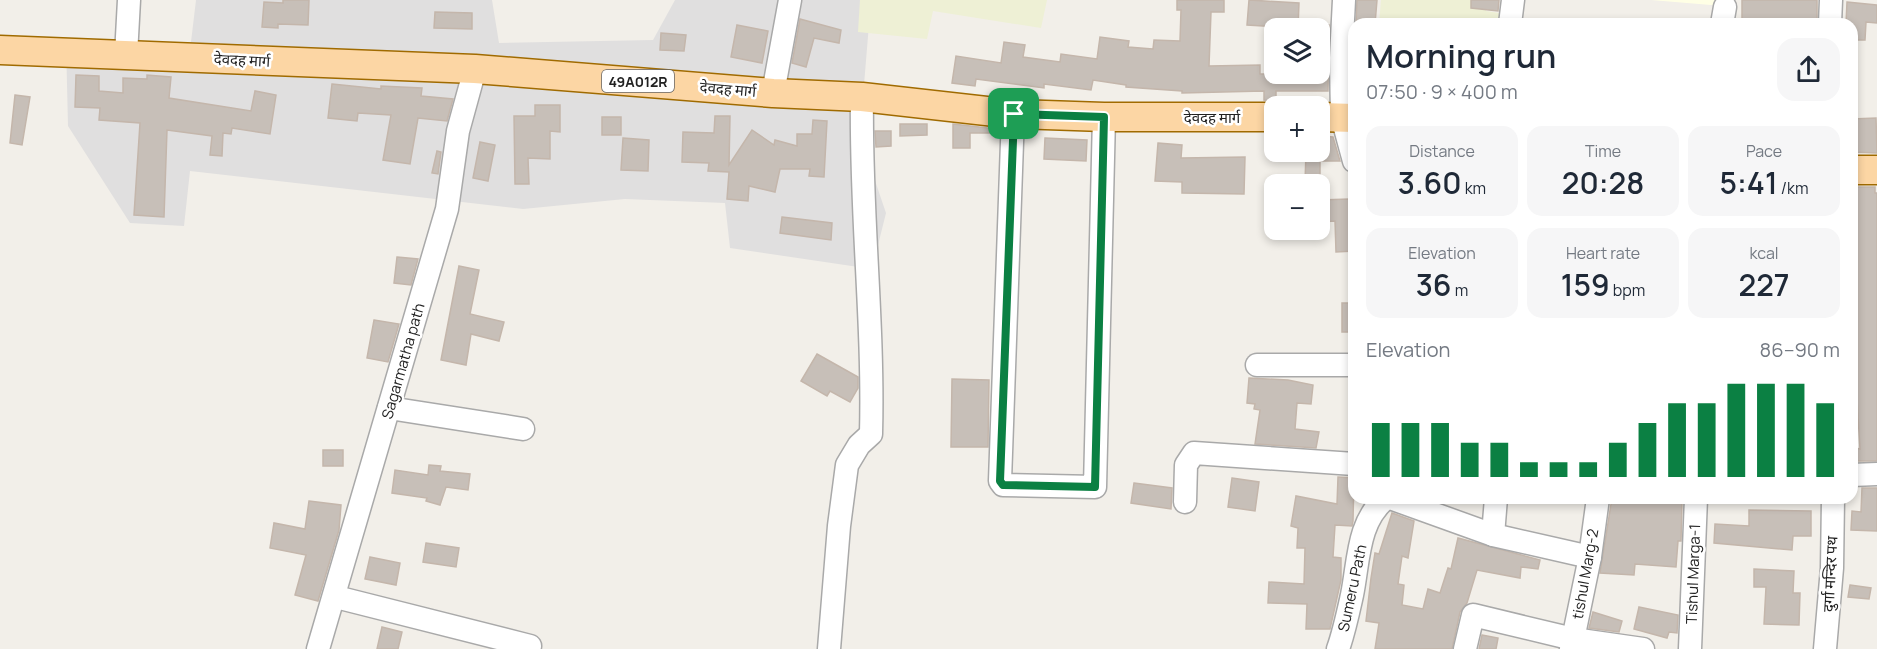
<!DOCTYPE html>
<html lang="en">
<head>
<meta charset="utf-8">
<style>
	body { margin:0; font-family:Manrope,"Noto Sans Devanagari",sans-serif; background:#f6f6f7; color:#1f2937; height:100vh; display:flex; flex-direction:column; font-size:22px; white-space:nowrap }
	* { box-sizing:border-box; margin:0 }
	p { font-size:20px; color:#747a83 }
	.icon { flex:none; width:33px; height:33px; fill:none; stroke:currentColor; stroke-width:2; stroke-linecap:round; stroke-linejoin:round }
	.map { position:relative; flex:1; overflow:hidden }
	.details { position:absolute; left:1348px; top:18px; width:510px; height:486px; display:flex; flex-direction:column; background:#fff; border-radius:18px; box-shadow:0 3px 9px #0003 }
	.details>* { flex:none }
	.controls { position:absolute; left:1264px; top:18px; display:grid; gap:12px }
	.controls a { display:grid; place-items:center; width:66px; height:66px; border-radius:12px; background:#fff; box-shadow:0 3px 9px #0003; font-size:30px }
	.pin { position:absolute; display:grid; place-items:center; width:51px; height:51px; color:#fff; margin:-26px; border-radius:12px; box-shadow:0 3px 9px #0006 }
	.round { display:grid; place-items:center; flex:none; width:63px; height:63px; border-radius:18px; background:#f6f6f7 }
	.headline { display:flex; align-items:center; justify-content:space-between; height:102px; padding:0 18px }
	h1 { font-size:33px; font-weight:600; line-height:45px }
	.metrics { display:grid; grid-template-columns:repeat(3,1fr); gap:9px; height:102px; padding:6px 18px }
	.metrics div { display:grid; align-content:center; border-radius:15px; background:#f6f6f7; text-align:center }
	.metrics b { font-size:30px; font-weight:600 }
	.metrics small { font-size:16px; font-weight:400 }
	.metrics p { font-size:16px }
	.chart { height:168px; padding:12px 18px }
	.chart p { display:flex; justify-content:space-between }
	.chart svg { width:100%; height:108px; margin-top:6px; stroke:#0b8043; stroke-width:6 }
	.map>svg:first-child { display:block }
	.residential { fill:#e0dfdf }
	.education { fill:#ffffe5 }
	.farmland { fill:#eef0d5 }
	.building { fill:#c7bfb8; stroke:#c4b6ab; stroke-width:1.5 }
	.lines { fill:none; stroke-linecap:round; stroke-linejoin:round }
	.minor-casing { stroke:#a9a9a9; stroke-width:25 }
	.major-casing { stroke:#a06b00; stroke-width:31 }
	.minor { stroke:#fff; stroke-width:22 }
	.major { stroke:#fcd6a4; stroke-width:28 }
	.route-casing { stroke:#fff; stroke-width:12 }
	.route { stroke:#0b8043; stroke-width:8 }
	.labels { text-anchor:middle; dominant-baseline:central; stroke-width:5; stroke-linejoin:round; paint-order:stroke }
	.shield { fill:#fff; stroke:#646464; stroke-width:1.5 }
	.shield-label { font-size:14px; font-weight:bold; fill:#222 }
	.street-label { font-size:15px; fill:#222; stroke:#fff }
</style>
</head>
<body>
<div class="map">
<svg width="1877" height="649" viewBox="0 0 1877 649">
	<rect width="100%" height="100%" fill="#f2efe9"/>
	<path class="residential" d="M196,0h296l7,43 154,-3 22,-40h196l-9,109 7,54 17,50 -14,56 -142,-21 -5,-45 -100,-4 -102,10 -333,-38 -6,55 -54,-3 -62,-97 -2,-84h125z"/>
	<path class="education" d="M1651,0h72v6z"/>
	<g class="farmland">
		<path d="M860,0h187l-6,28 -108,-17 -6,28 -69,-7z"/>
		<path d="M1381,0h105v11l20,3 -1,10h-126z"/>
	</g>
	<g class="building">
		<path d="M283,0h26l-1,25 -30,-1v4l-16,-1 2,-25 19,1z"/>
		<path d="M1177,0h47v12h-13l-2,54 51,-1v9h60v-50l9,1 -1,66h-52v10l-12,-1v-9l-82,2v-2l-56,-4v-2l-33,-5 -2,10 -47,-6v4l-68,-9 -1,7 -23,-3 4,-27 45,7 3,-21 21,3 -2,12 37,5 1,-8 36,5 3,-22 29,4 -1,6 25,2 1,-9 26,1 1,-31h-4z"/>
		<path d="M1249,0l50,3 -1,25 -51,-3z"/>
		<path d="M1357,0h20l-2,24h-19z"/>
		<path d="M1471,0h28l-1,11 -27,-3z"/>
		<rect x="1742" y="0" width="75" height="24"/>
		<path d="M1847,2l30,3v18l-11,-1 -1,18h-13v-16h-6z"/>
		<path d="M435,12l37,1v16l-38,-1z"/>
		<path d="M800,19l41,11 -2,13 -25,-5 -8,29 -14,-4z"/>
		<path d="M737,25l31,6 -6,32 -31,-6z"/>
		<path d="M661,33l25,2 -2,16 -24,-1z"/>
		<path d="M76,75l23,1v15l24,2v-15l24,1v-4l24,2 -2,21 82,13 4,-20 21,4 -6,39 -38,-6 -1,6 -8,-1 -1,23 -12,-1 2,-19 -45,-6 -3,87 -30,-2 6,-92 -41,-3 1,-12 -25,-1z"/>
		<path d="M332,84l49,5v-3l41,2 -1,8 32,3 -6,22 -29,-3 -8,46 -27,-4 8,-45 -33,-2 -1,8 -29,-3z"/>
		<path d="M15,95l15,2 -8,48 -12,-2z"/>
		<path d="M535,105h25v27l-10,-1v28l-22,-1 1,26h-14l-1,-68h21z"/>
		<path d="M715,116h15l-1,49 23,-35 22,15 1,-5 22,6v-12h15l1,-14 14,1 -3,56 -15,-1 1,-7h-30l-5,23 -26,-6 -1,15 -21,-2 2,-27 -21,-1 1,-8 -27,-1 1,-30 31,1z"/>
		<rect x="602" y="117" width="19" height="18"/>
		<path d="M1876,118l1,35 -25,-1v-33z"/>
		<path d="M900,124h27v11l-27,1z"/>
		<path d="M953,124l43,5v4h-26v15h-17z"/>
		<path d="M875,131h16v15l-15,1z"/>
		<path d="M1320,136l13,1 7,24h-20v22h-15l1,-31h14z"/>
		<path d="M623,138l26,2 -1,31 -27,-1z"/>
		<path d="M1045,138l42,2 -1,21 -42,-2z"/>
		<path d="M480,142l15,3 -7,36 -15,-3z"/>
		<path d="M1158,143l24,2 -1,13 64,-1 -1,37 -62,-1v-11l-27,-1z"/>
		<path d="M437,151l4,1 -3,22 -6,-1z"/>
		<path d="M1852,187h23v6h2v268h-23l1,-13 5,1 -8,-134z"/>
		<path d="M1349,199l1,28h4v24l-18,1 -1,-31 -15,1v-22z"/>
		<path d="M782,217l50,6 -1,17 -51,-7z"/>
		<path d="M397,257l21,2 -7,26 -17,-2z"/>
		<path d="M459,266l20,4 -9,44 34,8 -5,19 -28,-7 -5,31 -25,-5z"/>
		<rect x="1342" y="303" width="12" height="29"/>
		<path d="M374,320l25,4 -11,38 -21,-4z"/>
		<path d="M817,354l41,23v11l-8,14 -20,-11 -3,5 -26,-15z"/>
		<path d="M1249,378l39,2 25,5 -2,19 -14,-1 -2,26 24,3 -3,16 -61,-4 5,-34 -6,-1 1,-5 -8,-1z"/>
		<path d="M952,379l37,1 -1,67h-37z"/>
		<rect x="323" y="450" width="20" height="16"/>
		<path d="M429,465l12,1 -1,5 30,3 -2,16 -22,-3 -6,18 -14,-4 1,-3 -35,-5 3,-23 33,5z"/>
		<path d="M1338,477l16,1 -1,43 -1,5 -17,-1 -2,32 8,1v22l-11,49h-24l1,-25 -39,-1 1,-21 35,2 1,-36h-8l1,-20 -7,-2 5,-30 41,8z"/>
		<path d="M1232,478l27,4 -4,29 -27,-4z"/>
		<path d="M1134,483l38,5 -1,21 -40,-6z"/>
		<path d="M1862,488h15v43l-26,-1 1,-19 9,1z"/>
		<path d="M1612,498l70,5 -1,38h-3l-2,26 -41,-3 -1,11 -34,-2z"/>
		<path d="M309,501l32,4 -2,25 -21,71 -23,-6 11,-40 -36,-7 4,-25 31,6z"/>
		<path d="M1749,510l62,1v25h-18l-1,14 -78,-7 1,-19 34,2z"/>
		<path d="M1392,513l22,8 -6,37 -6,-2 -4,28 6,1 -2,20 21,4 5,-20 12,4 8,-25 3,1 7,-31 82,22 -2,9 -17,-2 -1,11 -43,-8 -10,33 -7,9 -8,37h-77l4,-26 -13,-2 5,-43 4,-25 4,1z"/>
		<path d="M426,543l33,5 -3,19 -33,-5z"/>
		<path d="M370,557l30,6 -4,22 -31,-6z"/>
		<path d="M1754,569l40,2 -1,22h7l-1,32 -35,-1 2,-37h-12z"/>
		<path d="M1850,585l21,3 -2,11 -21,-2z"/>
		<path d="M1639,607l39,8 -1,18 -8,-1 -2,6 -33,-9z"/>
		<path d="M1593,612l29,9 -3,11 -30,-4z"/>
		<path d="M382,627l20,5 -4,17h-21z"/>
		<path d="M1482,635l16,3 -2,11h-17z"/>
	</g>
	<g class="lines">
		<defs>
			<g id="minor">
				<path d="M1344,0l-3,58 1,59 12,44"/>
				<path d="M1510,24l3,-24"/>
				<path d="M1722,24l3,-17"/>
				<path d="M1830,24l1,-24"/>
				<path d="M126,55l3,-55"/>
				<path d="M773,93l17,-93"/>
				<path d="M1013,114l-13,367 3,4 92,2 9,-370"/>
				<path d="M1257,365h97"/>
				<path d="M389,408l134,21"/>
				<path d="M1852,475l25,-1"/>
				<path d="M1390,498l103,37 97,22"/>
				<path d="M1185,502l1,-37 8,-12 160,11"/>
				<path d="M1493,535l3,-37"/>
				<path d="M336,597l194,49"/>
				<path d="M318,649l129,-440 11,-78 17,-62"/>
				<path d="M829,649l10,-123 8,-61 12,-20 12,-11c3,-112 -11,-224 -9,-337"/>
				<path d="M1338,649c6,-17 10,-36 14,-54 7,-34 5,-73 34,-97"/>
				<path d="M1465,649l8,-34 100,24 70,10"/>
				<path d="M1571,649l19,-92 8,-59"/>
				<path d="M1690,649l6,-151"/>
				<path d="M1825,649l7,-81 1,-70"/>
			</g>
			<g id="major">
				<path d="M0,50l475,19 298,24 89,4 151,17 91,3h171"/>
				<path d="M1320,117l34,1"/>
				<path d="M1852,170h25"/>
			</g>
		</defs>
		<use href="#minor" class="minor-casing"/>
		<use href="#major" class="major-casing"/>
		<use href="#minor" class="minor"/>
		<use href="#major" class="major"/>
	</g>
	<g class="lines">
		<defs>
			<path id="route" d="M1014,114l90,3 -9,370 -92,-2 -3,-4z"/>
		</defs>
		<use href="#route" class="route-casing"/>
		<use href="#route" class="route"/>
	</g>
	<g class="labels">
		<rect class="shield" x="602" y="70" width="72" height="22" rx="4.5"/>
		<g class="shield-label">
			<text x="638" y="81">49A012R</text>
		</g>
		<g class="street-label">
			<text transform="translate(242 60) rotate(3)">देवदह मार्ग</text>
			<text transform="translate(728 89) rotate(5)">देवदह मार्ग</text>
			<text x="1212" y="117">देवदह मार्ग</text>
			<text transform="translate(403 361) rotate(-74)">Sagarmatha path</text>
			<text transform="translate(1585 574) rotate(-80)">tishul Marg-2</text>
			<text transform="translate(1693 574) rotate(-88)">Tishul Marga-1</text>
			<text transform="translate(1830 574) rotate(-87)">दुर्गा मन्दिर पथ</text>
			<text transform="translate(1352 588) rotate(-78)">Sumeru Path</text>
		</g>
	</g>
</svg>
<div class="controls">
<a><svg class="icon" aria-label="layers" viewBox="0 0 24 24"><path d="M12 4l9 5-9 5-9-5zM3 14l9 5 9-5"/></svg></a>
<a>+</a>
<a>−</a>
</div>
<div class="pin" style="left:1014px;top:114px;background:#1e9e55"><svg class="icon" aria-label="arrive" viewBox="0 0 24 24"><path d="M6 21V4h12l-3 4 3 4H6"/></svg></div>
<section class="details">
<div class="headline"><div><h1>Morning run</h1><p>07:50 · 9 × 400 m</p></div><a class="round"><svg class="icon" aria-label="share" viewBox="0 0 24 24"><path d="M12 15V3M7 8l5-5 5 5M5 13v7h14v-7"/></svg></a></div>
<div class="metrics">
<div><p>Distance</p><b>3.60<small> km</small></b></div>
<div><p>Time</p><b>20:28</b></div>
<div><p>Pace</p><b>5:41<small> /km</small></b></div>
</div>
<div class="metrics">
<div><p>Elevation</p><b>36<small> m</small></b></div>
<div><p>Heart rate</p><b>159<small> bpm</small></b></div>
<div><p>kcal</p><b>227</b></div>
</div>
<div class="chart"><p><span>Elevation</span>86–90 m</p>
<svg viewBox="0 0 160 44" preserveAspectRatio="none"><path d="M5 44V22M15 44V22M25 44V22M35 44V30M45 44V30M55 44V38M65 44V38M75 44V38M85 44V30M95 44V22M105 44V14M115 44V14M125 44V6M135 44V6M145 44V6M155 44V14"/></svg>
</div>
</section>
</div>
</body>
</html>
